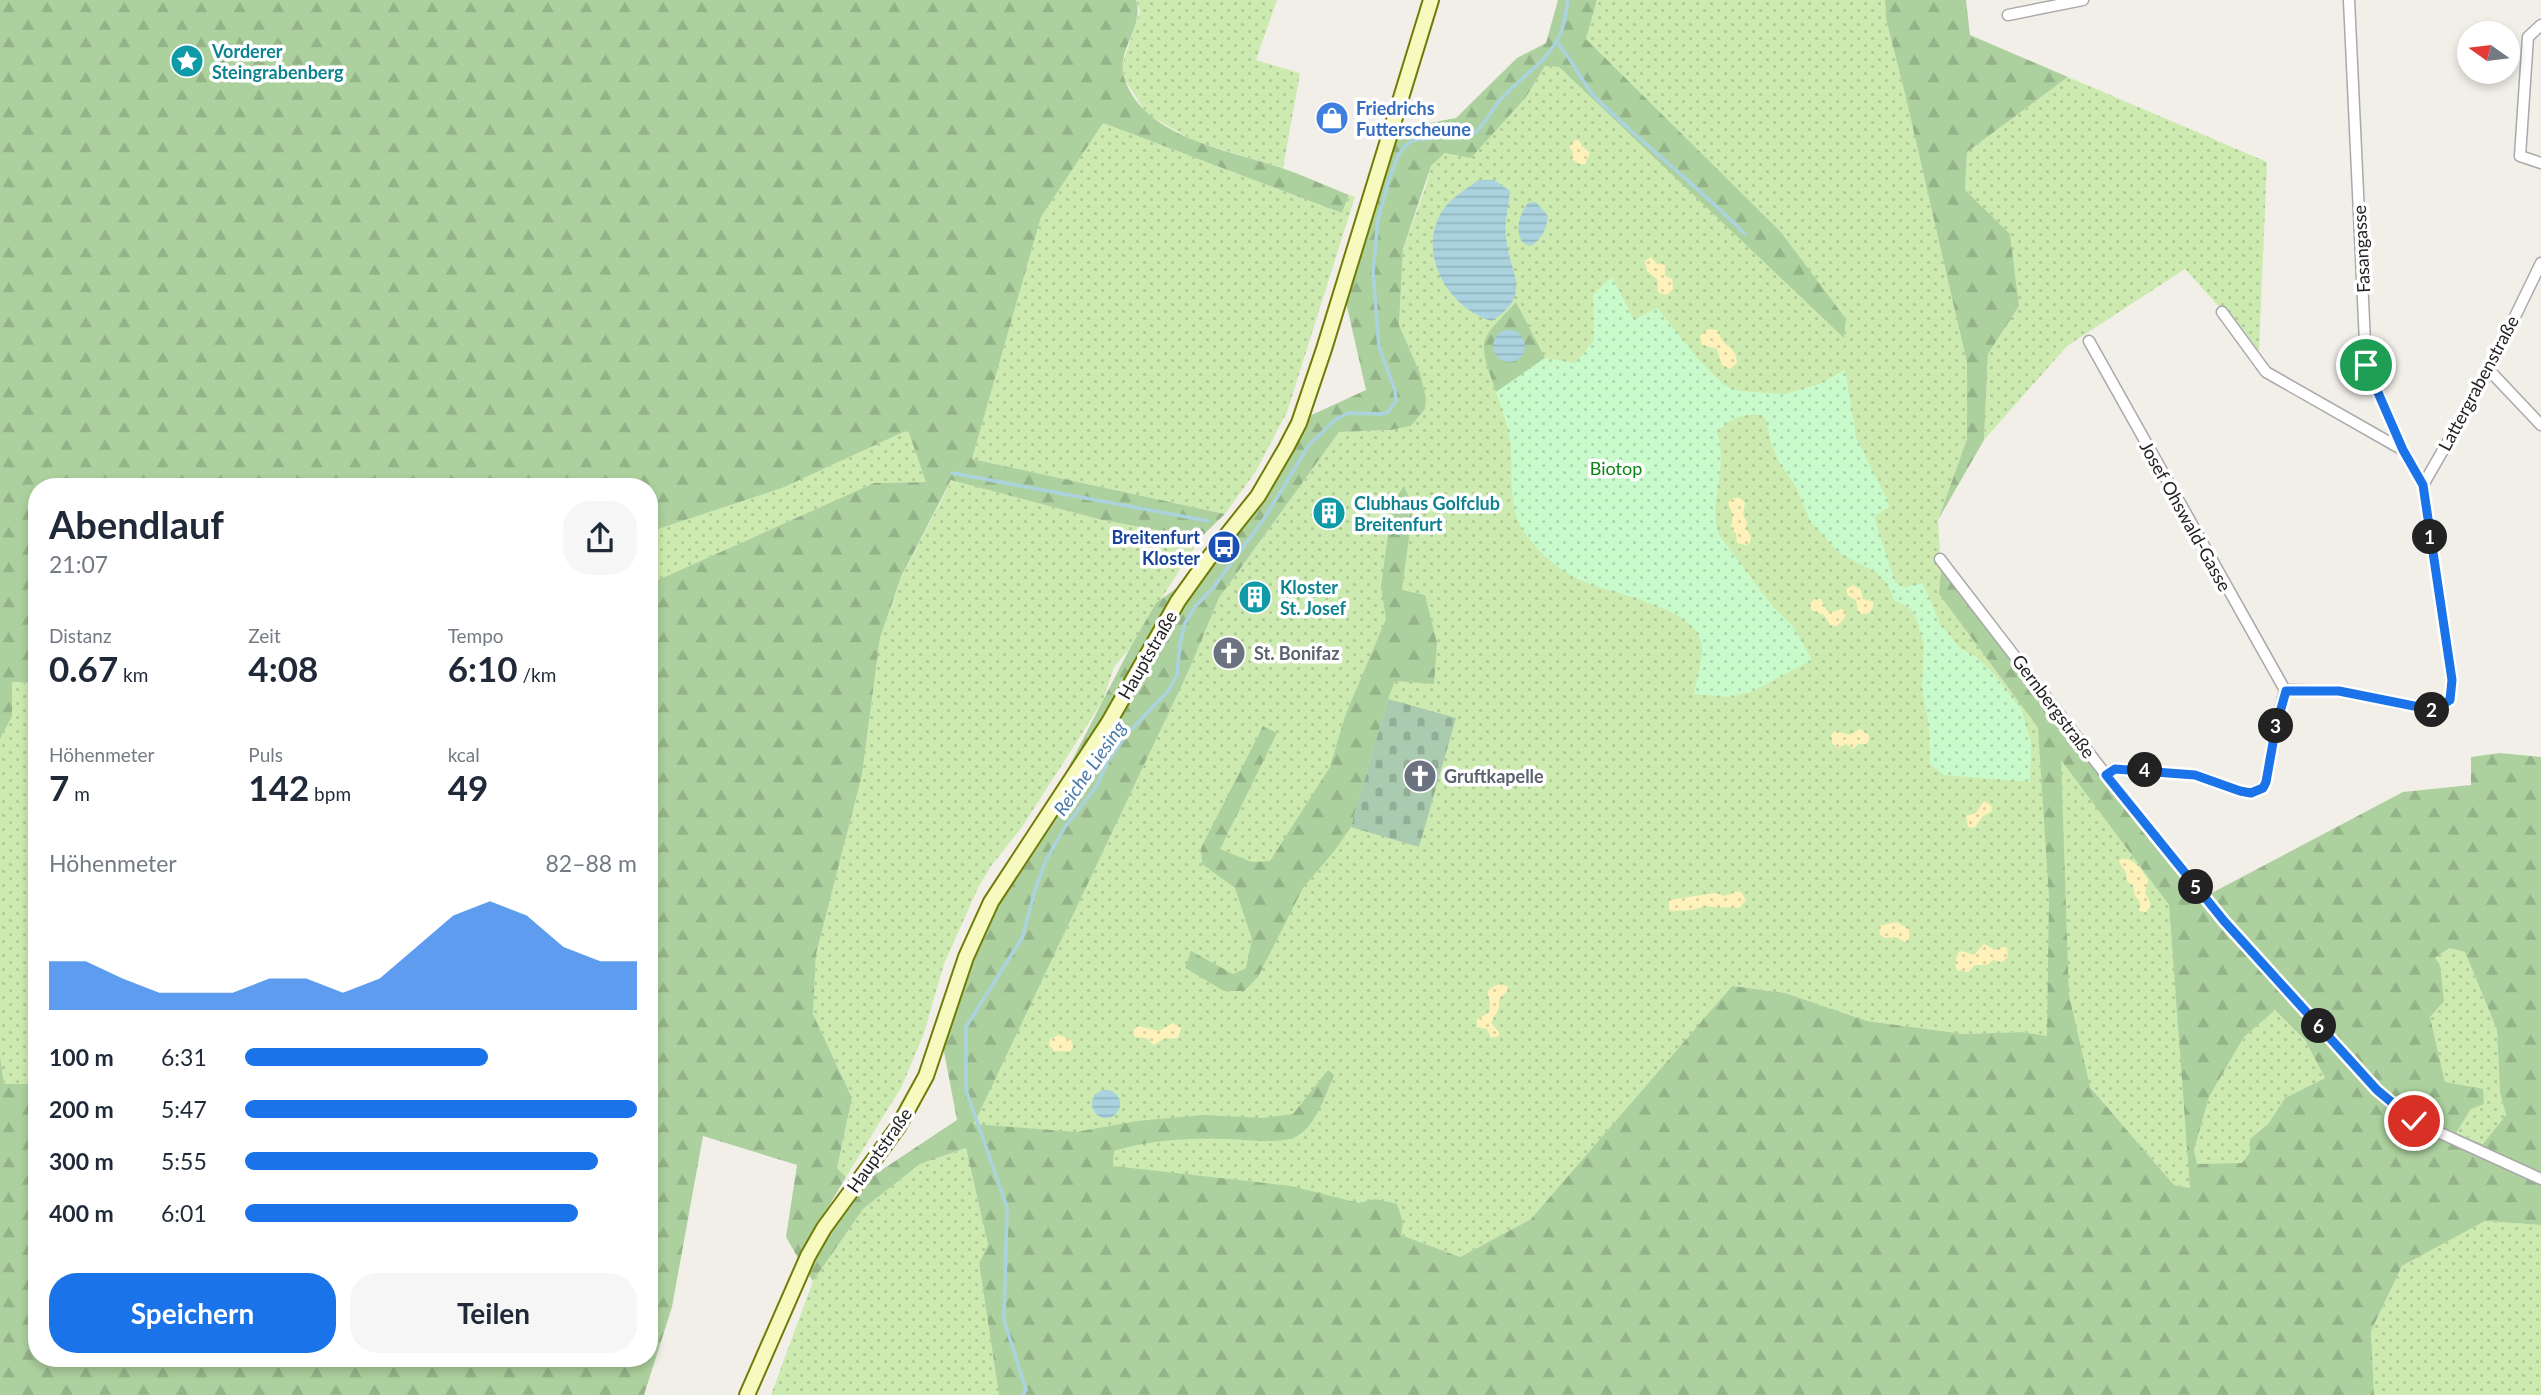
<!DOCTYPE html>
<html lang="de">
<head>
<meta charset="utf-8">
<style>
	body { margin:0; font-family:Lato,sans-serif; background:#f6f6f7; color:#1f2937; height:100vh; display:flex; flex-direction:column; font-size:26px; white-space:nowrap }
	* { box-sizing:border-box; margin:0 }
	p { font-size:23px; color:#747a83 }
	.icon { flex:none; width:38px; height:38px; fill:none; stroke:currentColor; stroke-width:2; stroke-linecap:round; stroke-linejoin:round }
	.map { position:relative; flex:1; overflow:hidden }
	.panel { position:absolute; left:28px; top:478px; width:630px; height:889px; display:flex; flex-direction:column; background:#fff; border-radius:28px; box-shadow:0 4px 10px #0003 }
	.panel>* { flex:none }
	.needle { width:46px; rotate:284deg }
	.buttons { position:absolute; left:2457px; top:21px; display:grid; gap:14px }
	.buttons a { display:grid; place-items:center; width:63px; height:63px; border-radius:50%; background:#fff; box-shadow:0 4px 10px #0003; font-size:35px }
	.pin { position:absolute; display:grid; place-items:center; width:60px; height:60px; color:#fff; margin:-30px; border:4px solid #fff; border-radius:50%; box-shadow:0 2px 7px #0007 }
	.km { position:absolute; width:35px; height:35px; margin:-18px; border-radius:50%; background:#222; color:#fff; font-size:19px; line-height:35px; text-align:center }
	.round { display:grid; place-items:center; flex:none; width:74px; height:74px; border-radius:28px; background:#f6f6f7 }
	.overview { display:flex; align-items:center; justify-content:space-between; height:119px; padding:0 21px }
	h1 { font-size:38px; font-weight:700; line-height:52px }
	.figures { display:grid; grid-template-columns:repeat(3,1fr); gap:10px; height:119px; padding:7px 21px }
	.figures div { display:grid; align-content:center }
	.figures b { font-size:35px; font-weight:700 }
	.figures small { font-size:19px; font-weight:400 }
	.figures p { font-size:19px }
	.chart { height:196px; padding:14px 21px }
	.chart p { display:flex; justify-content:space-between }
	.chart svg { width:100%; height:126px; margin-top:7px; fill:#1a73e8; opacity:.7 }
	.button { display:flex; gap:14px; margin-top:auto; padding:14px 21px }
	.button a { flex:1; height:80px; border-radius:28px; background:#1a73e8; color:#fff; font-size:28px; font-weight:700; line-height:80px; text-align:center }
	.button a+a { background:#f6f6f7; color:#1f2937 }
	ul { padding:0 21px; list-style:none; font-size:23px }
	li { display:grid; grid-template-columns:112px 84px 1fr; align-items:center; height:52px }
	li i { height:18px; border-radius:9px; background:#1a73e8 }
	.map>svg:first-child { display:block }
	.grass { fill:url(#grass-dots) }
	.forest { fill:url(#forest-firs); fill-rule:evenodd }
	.sand { fill:url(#sand-dots) }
	.cemetery { fill:url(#cemetery-stones) }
	.park { fill:url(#park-dots) }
	.water { fill:url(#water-rules) }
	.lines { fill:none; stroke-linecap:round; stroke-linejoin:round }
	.stream { stroke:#aad3df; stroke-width:3.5 }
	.street-casing { stroke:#a9a9a9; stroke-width:13 }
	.secondary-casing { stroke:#707d05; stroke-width:18 }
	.street { stroke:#fff; stroke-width:10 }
	.secondary { stroke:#f7fabf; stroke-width:14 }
	.route-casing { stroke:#fff; stroke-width:14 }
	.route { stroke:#1a73e8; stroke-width:9 }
	.labels { text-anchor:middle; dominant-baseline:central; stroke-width:7; stroke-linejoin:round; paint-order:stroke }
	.culture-label { font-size:18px; font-weight:bold; fill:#0d838f; stroke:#fff; text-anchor:start }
	.shop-label { font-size:18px; font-weight:bold; fill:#366cbe; stroke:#fff; text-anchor:start }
	.street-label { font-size:18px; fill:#222; stroke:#fff }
	.park-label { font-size:18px; fill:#0c8416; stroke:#fff }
	.transit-label { font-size:18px; font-weight:bold; fill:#164399; stroke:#fff; text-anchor:end }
	.worship-label { font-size:18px; font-weight:bold; fill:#5b616d; stroke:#fff; text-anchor:start }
	.water-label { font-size:19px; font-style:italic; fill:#4a7aab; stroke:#fff }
</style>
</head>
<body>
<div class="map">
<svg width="2541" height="1395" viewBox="0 0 2541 1395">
	<defs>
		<pattern id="grass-dots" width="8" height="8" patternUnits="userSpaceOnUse" patternTransform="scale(1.75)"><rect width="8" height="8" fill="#cdebb0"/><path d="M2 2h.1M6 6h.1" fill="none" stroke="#b0c997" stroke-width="1.8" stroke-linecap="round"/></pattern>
		<pattern id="forest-firs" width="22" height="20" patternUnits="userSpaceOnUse" patternTransform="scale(1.75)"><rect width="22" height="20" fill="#add19e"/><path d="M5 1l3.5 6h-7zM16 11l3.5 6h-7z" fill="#95b388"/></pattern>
		<pattern id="sand-dots" width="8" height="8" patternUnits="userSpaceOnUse" patternTransform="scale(1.75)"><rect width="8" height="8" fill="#fff1ba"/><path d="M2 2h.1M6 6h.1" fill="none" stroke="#dacea0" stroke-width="1.8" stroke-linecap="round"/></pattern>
		<pattern id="cemetery-stones" width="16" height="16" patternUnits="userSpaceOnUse" patternTransform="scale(1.75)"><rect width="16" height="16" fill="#aacbaf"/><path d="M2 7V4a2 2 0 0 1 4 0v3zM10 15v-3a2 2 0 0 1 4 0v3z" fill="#92ae96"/></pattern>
		<pattern id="park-dots" width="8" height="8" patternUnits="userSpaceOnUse" patternTransform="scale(1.75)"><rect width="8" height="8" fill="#c8facc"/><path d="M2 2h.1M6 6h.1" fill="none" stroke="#acd6af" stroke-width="1.8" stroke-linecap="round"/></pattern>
		<pattern id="water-rules" width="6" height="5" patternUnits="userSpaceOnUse" patternTransform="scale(1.75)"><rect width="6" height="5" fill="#aad3df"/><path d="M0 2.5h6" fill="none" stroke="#92b5bf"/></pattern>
	</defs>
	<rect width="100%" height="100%" fill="#f2efe9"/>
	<g class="grass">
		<path d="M1136,0h141l-21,60 44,13 -17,95 -89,-27 -47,-27 -22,-34 -3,-15 18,-54z"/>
		<path d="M1597,0h288l1,19 19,75 62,269v76l-29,81 3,48 -2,26 230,311 22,283 -17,-3 -127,-149 -25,-4 -58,2 -97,-13 -82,-28 -53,-7 -201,233 -71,38 -59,-22 -319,-66 -108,-45 61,-130 -1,-4 19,-33 136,-287 30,-72 120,-166 52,-2 20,-4 14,-17 -5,-36 -21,-48 4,-76 23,-63 5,-20 14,-13 81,-56 19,-31 14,1 285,270 -64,-106 -194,-192z"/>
		<path d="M2068,77l199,85 -8,189 -74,-82 -118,77 -83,94 4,-86 31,-48 -9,-71 -45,-45 2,-38z"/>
		<path d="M1103,123l239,90 7,-18 6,2 -68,215 -31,59 -31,43 -253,-55 69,-242z"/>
		<path d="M908,430l19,52 -53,1 -225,101v-52l133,-44z"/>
		<path d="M952,480l150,40 98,18 -70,110 -16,19 -11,33 -29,46 -52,81 -31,39 -13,22 -34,76 -20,69 -22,53 -56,91 -9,-9 15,-70 -39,-84 3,-60 46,-179 18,-137 21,-60z"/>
		<path d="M12,682l25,1v401h-33l-4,-28v-317l11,-23z"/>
		<path d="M2449,948l16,4 32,78 3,63 6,22 -22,29 -28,-11 15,-24 -26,-26 -15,-67 13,-15 -8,-43z"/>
		<path d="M2275,1010l30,30 20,38 -40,20 -17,26 -18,15v13l-8,11 -45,2 -3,-15 15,-53 35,-60z"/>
		<path d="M966,1148l22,97 -9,18 20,132h-228l42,-114 50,-72 57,-45z"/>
		<path d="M2485,1221l56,4v170h-167l-3,-64 31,-65z"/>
	</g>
	<g class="forest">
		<path d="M0,0h1136c9,26 -20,50 -12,77 18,60 104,73 155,90 24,8 47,19 70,28l-7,18 -239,-90 -62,94 -69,242 253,55 -25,24 -98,-18 -151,-40 -50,97 -21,61 -18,137 -46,179 -3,60 39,84 -15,70 9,9 -48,81 -12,-21 11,-72 -94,-29 -31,171 -28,88h-644v-339l4,28h33v274h612v-774l225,-101 52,-1 -18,-52 -126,58 -133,44v-46h-612v197l-25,-1v34l-12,23z"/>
		<path d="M1558,0h39l-11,39 194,192 66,88 -2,19 -285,-271 -14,-1 -19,31 -55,61 -26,-5 -14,13 -28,83 -4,76 21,48 6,25 -1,11 -14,17 -20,4 -52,2 -120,166 -30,72 -215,454 102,8 61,-11 66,-6 59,3 31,-4 35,-44 6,5c-8,18 -19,54 -39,62 -16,7 -47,3 -64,2 -39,-1 -80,0 -117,12l-1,15 178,20 68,17 16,-4 22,5 6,18 -2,13 59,22 71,-38 201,-233 53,7 82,28 97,13 58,-2 25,4 2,-139 -11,-169 -99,-134 2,-26 267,327 195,-103 68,-7v-28l29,-4 41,4v468l-56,-4 -83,45 -31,65 3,64h-1375l-20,-132 9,-18 -22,-97 -46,16 -57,45 -50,72 -9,-13 52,-81 101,-67 -15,-79 29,-85 159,-308 26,-45 52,-38 97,-147 61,-28 -21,-92 17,-99 20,-67 74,-14 61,-60 29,-15zM2061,760l108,145 21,283 -16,-3 -84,-98 -21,-92zM2449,948l16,4 32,78 3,63 6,22 -23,29 -27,-11 15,-24 13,-5 -1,-15 -38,-7 -15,-65 14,-16 -4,-36 -5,-7zM2275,1010l30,30 20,38 -40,20 -17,26 -18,15v13l-8,11 -45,1 -3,-14 15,-53 35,-60z"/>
		<path d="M1885,0h81l4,35 98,42 -101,75 -2,38 45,44 9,72 -31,48 -4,86 -46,80 29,-81v-76l-62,-269 -19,-75z"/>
		<path d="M1516,302l29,56 -49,34c-19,-55 -18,-49 20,-90z"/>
		<path d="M1404,486l9,21 -11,83 23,5 12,48 -3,41 -39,-3 -7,18 -37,128 -16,23 -32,38 -45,89 -14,14h-20l-39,-23 6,-17 42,23 13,-6 6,-29 -17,-51 -33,-24 -1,-16 62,-122 14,7 -57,116 32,13 18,-1 60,-94 15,-51 41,-97 -5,-32 11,-83z"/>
	</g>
	<g class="sand">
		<path d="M1575,140h4l3,6 8,7 -5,11h-6l-7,-5 1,-7 -4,-5z"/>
		<path d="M1651,257l6,7 8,1v11l7,3 1,10 -7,6 -8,-3 -1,-13 -10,-8 -2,-10z"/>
		<path d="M1709,329l8,1c2,3 3,7 5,10 8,9 14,9 15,23l-7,6 -8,-4 -5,-16 -15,-4 -2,-9z"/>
		<path d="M1733,498h7l5,5 -2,12 4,7 -1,7 5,7 -1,7 -3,2 -10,-2 -1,-9 -5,-6 2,-12 -5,-13z"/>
		<path d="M1853,585l8,5 2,9 10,3v5l-4,6 -7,1 -4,-3 -2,-11 -8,-4 -2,-7z"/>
		<path d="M1814,599h7l6,12 3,1 12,-3 4,4 -2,6 -7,7 -7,-1 -6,-10 -13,-5 -1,-6z"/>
		<path d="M1860,729l9,6v6l-3,3h-8l-5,5 -7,-5 -8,4 -6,-5 -1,-8 4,-4 15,4z"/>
		<path d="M1984,801l7,4 1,6 -9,5 -9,12 -6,-1 -2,-11 10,-3z"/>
		<path d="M2121,859c14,-1 20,10 27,21l-3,13c5,8 8,12 1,19l-7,-1 1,-10 -5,-5 -2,-10 -6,-5 -1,-9 -7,-10z"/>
		<path d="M1737,891l4,1 5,8 -7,8c-12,-2 -21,1 -32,-2l-15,4 -21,1 -2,-2v-9l46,-7 10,3z"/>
		<path d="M1896,922l13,7v10l-4,3 -10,-5 -10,1 -5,-3 -1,-9z"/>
		<path d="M1984,944l11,6 8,-3 4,1 1,9 -6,5 -9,-2 -6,5h-12l-7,7 -11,-2 -2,-6 3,-11 4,-2 12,4z"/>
		<path d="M1501,984l6,2 1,4 -9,10v8l-8,15 8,9v4l-8,2 -4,-9 -10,-2v-8l10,-5 3,-4c2,-15 -11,-20 11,-26z"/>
		<path d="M1173,1023l8,5 -3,10 -15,1 -9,6 -8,-7 -12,-1v-7l4,-4 21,5z"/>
		<path d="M1059,1035l12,5 2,6 -2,5h-17l-5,-6 1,-6z"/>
	</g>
	<path class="cemetery" d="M1388,699l68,19 -37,129 -68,-20z"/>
	<path class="park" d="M1612,277l22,43 23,-12 43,53 25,25 14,5 46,3 34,-10 26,-14 11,67 34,69 -16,11 21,65 10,5 18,-4 17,41 20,24 16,9 19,18 26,34 10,34 -1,39 -86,-7 -14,-11 -1,-38 -7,-38 2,-44 -7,-24 -6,-11 -17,-9 -6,-15 -11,-12 -38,-20 -29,-32 -14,-34 -18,-27 -7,-17 -5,-24 -5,-4c-17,-2 -35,4 -44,18 12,35 -9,68 2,102l55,73 18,17 20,35 -61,32 -22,5 -35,-3c2,-15 11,-37 7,-53 -9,-35 -91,-47 -121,-61 -22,-10 -42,-28 -56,-48 -18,-27 -10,-63 -14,-94 -3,-15 -9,-31 -14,-46l49,-34 31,5 18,-23 -1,-45z"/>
	<g class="water">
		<path d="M1478,180h16l16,11c-1,14 -6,31 -4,45 2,36 29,57 -14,85 -43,-12 -75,-66 -51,-108 7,-13 25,-24 37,-33z"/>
		<path d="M1536,202l12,14c-2,13 -5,23 -18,30l-8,-4c-7,-14 -3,-26 6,-39z"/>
		<circle cx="1509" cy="346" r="16"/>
		<circle cx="1106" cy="1104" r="14"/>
	</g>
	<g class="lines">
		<g class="stream">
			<path d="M1556,42c17,16 24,40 41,57 48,47 101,87 148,135"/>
			<path d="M952,473l256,48"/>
			<path d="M1023,1395l3,-5 -22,-70 3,-113 -41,-117v-63l56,-89 13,-48 11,-30 19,-33 31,-40 12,-26 20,-28 41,-43 8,-15 3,-31 5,-21 10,-16 17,-18 52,-70 45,-74 27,-26 13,-6 33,1 6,-2 8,-11 -1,-11 -16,-43 -6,-74 5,-53 11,-40 9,-24 7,-10 9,-6 58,-5c12,-8 18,-23 27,-34 20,-23 51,-40 62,-69 4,-10 5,-21 7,-32"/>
		</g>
		<defs>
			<g id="street">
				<path d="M2349,0l17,364 37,86 20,35"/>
				<path d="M2008,15l75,-15"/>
				<path d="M2541,25l-13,12 -8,119 21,7"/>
				<path d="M2222,312l44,60 137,78"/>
				<path d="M2089,341l196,349"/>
				<path d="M2489,370l52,55"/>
				<path d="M1940,559l166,216 118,146 153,169 37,31 127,58"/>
				<path d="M2106,775l8,-6 81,6 45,16 11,2 12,-6 3,-6 10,-55 9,-36 54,1 94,19 17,-10 2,-21 -29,-194 66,-115 52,-107"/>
			</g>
			<path id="secondary" d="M747,1395l61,-139 16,-28 74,-101 28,-51 40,-119 25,-55 118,-180 69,-121 33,-46 47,-59 28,-48 13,-25 25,-74 107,-349"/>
		</defs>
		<use href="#street" class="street-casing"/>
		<use href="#secondary" class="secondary-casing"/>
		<use href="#street" class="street"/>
		<use href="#secondary" class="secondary"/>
	</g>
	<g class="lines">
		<defs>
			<path id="route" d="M2366,365l37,85 20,35 29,195 -2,20 -16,10 -95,-19h-53l-10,35 -10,56 -3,6 -12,5 -11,-2 -45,-16 -80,-6 -9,6 118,146 153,169 37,31"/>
		</defs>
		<use href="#route" class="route-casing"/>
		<use href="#route" class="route"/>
	</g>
	<defs>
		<symbol id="sight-disc" viewBox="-11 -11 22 22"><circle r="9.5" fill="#0f9aa8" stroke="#fff"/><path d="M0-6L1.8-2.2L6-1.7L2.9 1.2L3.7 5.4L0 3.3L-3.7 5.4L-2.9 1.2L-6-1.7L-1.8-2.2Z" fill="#fff"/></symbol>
		<symbol id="shop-disc" viewBox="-11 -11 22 22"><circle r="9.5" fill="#3f7fe0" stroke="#fff"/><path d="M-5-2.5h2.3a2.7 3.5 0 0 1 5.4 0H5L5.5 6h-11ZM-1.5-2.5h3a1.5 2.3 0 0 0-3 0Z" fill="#fff"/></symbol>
		<symbol id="building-disc" viewBox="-11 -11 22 22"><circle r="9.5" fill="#0f9aa8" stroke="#fff"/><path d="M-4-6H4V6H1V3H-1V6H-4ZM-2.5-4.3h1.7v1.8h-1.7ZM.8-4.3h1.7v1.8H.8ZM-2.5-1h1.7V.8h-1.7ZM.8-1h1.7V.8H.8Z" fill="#fff"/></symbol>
		<symbol id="bus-disc" viewBox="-11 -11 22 22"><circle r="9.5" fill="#1a4fb4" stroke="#fff"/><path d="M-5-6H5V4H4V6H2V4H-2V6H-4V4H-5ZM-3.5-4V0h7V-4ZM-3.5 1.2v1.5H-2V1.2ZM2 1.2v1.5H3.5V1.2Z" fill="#fff"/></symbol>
		<symbol id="church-disc" viewBox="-11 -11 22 22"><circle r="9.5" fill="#6b7280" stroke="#fff"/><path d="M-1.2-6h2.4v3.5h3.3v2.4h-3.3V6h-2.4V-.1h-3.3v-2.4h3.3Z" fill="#fff"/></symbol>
	</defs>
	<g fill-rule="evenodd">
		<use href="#sight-disc" x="168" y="42" width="38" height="38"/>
		<use href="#shop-disc" x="1313" y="99" width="38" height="38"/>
		<use href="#building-disc" x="1310" y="494" width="38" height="38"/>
		<use href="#bus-disc" x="1205" y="528" width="38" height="38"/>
		<use href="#building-disc" x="1236" y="578" width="38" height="38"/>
		<use href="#church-disc" x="1210" y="634" width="38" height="38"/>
		<use href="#church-disc" x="1401" y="757" width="38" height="38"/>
	</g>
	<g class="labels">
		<g class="culture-label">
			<text x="212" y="51">Vorderer<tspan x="212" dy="21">Steingrabenberg</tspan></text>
			<text x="1354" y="503">Clubhaus Golfclub<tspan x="1354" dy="21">Breitenfurt</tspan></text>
			<text x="1280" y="587">Kloster<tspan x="1280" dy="21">St. Josef</tspan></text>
		</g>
		<g class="shop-label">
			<text x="1356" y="108">Friedrichs<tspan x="1356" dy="21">Futterscheune</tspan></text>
		</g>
		<g class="street-label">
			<text transform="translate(2361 249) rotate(-93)">Fasangasse</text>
			<text transform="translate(2478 383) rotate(-62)">Lattergrabenstraße</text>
			<text transform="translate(2186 516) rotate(61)">Josef Ohswald-Gasse</text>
			<text transform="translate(1147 655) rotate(-60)">Hauptstraße</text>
			<text transform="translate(2054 706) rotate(53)">Gernbergstraße</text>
			<text transform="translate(879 1150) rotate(-55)">Hauptstraße</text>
		</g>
		<g class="park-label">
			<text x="1616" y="468">Biotop</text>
		</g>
		<g class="transit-label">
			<text x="1200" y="537">Breitenfurt<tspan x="1200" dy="21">Kloster</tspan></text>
		</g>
		<g class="worship-label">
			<text x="1254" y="653">St. Bonifaz</text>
			<text x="1444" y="776">Gruftkapelle</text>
		</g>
		<g class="water-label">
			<text transform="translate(1089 768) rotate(-55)">Reiche Liesing</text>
		</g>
	</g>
</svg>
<div class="buttons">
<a><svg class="needle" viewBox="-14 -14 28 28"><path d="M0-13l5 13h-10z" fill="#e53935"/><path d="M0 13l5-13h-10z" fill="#747a83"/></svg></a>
</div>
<div class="pin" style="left:2366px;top:365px;background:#1e9e55"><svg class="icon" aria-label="arrive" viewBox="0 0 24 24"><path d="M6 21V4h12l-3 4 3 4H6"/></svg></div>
<div class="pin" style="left:2414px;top:1121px;background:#d93025"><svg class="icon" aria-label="check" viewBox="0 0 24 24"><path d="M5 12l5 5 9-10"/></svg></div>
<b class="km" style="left:2430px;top:537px">1</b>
<b class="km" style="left:2432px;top:710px">2</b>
<b class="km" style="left:2276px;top:726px">3</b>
<b class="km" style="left:2145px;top:770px">4</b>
<b class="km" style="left:2196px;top:887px">5</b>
<b class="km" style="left:2319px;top:1026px">6</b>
<section class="panel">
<div class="overview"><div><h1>Abendlauf</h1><p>21:07</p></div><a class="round"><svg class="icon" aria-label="share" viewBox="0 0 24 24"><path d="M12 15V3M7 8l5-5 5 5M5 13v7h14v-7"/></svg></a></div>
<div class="figures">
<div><p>Distanz</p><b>0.67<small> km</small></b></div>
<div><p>Zeit</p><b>4:08</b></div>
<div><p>Tempo</p><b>6:10<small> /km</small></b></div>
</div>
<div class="figures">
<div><p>Höhenmeter</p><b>7<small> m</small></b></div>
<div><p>Puls</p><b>142<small> bpm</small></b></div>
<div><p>kcal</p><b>49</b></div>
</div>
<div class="chart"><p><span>Höhenmeter</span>82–88 m</p>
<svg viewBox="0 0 160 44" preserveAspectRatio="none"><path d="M0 44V27L10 27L20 33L30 38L40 38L50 38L60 33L70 33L80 38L90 33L100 22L110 11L120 6L130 11L140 22L150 27L160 27V44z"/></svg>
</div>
<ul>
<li><b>100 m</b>6:31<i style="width:62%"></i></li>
<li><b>200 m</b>5:47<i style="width:100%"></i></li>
<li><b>300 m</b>5:55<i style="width:90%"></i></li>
<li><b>400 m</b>6:01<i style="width:85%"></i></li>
</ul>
<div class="button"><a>Speichern</a><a>Teilen</a></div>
</section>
</div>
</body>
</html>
